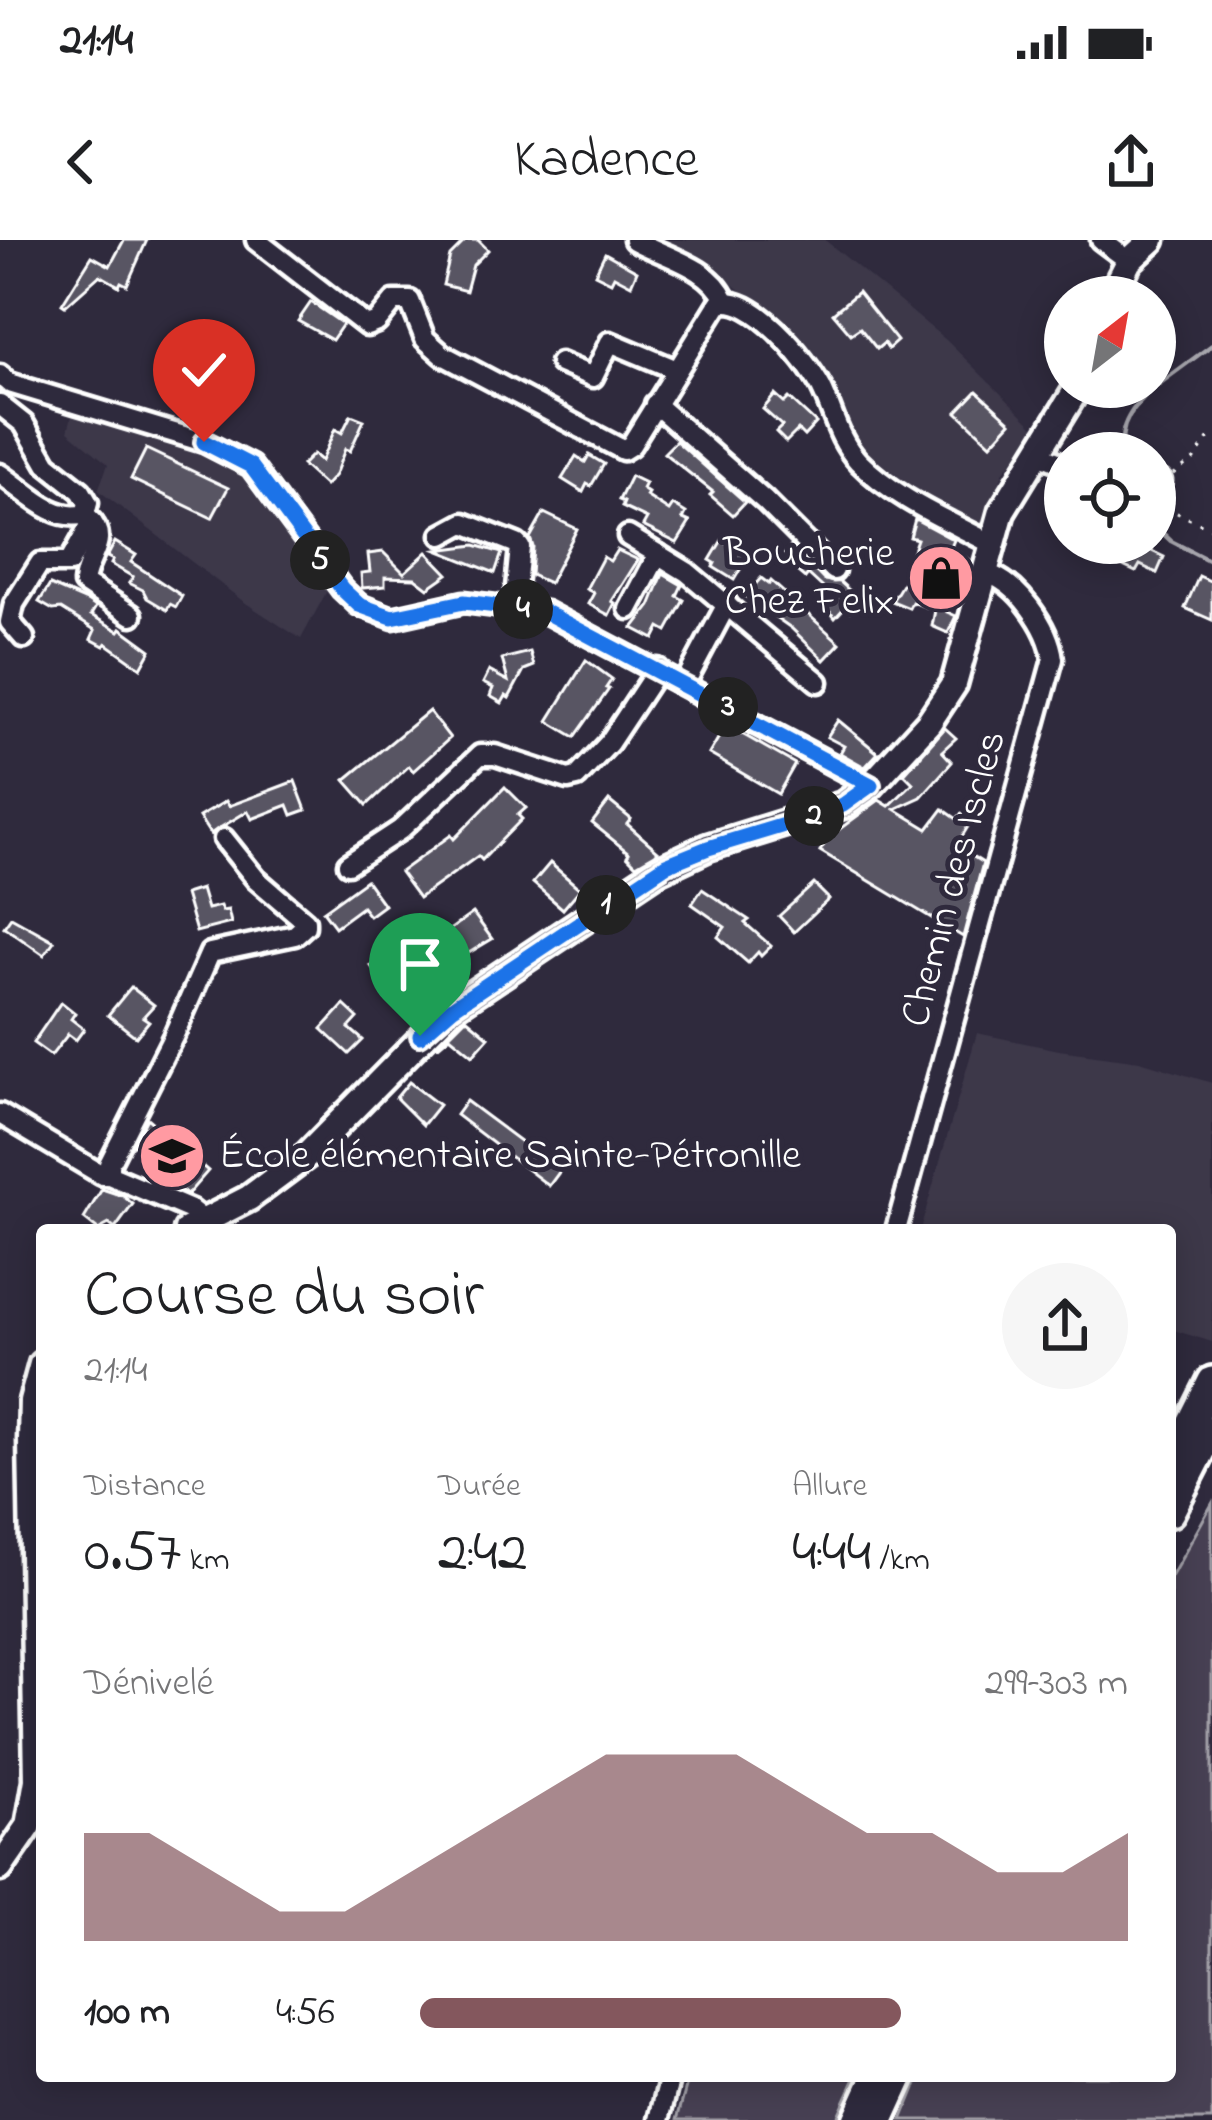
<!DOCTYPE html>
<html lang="fr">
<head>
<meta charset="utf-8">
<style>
	body { margin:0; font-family:"Indie Flower",sans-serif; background:#f6f6f6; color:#202124; height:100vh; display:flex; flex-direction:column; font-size:45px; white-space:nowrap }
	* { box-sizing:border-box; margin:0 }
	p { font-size:39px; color:#757577 }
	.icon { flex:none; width:66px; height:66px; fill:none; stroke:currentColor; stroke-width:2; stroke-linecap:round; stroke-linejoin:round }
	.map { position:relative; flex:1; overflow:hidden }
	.sheet { position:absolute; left:36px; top:984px; width:1140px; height:858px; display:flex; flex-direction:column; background:#fff; border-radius:12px; box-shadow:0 6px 30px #0003 }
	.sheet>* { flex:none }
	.needle { width:78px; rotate:31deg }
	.tools { position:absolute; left:1044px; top:36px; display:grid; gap:24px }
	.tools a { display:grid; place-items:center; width:132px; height:132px; border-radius:50%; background:#fff; box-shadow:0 6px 30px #0003; font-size:60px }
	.pin { position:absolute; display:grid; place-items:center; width:102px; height:102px; color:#fff; margin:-123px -51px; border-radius:50% 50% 50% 0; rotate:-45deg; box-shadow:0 0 12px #0007 }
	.pin .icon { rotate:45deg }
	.km { position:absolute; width:60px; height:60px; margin:-30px; border-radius:50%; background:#222; color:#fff; font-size:33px; line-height:60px; text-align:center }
	.round { display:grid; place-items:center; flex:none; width:126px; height:126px; border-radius:63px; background:#f6f6f6 }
	.summary { display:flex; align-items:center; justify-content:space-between; height:204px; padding:0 48px }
	h1 { font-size:66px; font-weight:600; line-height:90px }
	.metrics { display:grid; grid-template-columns:repeat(3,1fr); gap:18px; height:204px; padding:12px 48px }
	.metrics div { display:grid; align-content:center }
	.metrics b { font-size:60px; font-weight:600 }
	.metrics small { font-size:33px; font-weight:400 }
	.metrics p { font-size:33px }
	.chart { height:336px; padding:24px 48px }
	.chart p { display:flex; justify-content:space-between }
	.chart svg { width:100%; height:216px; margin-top:12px; fill:#84575d; opacity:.7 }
	ul { padding:0 48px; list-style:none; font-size:39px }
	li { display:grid; grid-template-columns:192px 144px 1fr; align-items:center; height:90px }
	li i { height:30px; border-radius:15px; background:#84575d }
	.status { display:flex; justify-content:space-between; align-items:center; height:84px; padding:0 60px; background:#fff; direction:ltr }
	.status svg { height:33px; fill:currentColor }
	header { display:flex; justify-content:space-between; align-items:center; height:156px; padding:0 48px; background:#fff; font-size:54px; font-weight:600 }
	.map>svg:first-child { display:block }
	.built { fill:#3c3749 }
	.green { fill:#464152; stroke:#a2a0a8; stroke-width:3 }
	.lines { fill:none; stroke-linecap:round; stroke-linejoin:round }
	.stream { stroke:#a7a6ad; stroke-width:4.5 }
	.building { fill:#595564; stroke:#fff; stroke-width:3 }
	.minor-casing { stroke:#fff; stroke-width:27 }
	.major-casing { stroke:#fff; stroke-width:33 }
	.highway-casing { stroke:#fff; stroke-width:36 }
	.path { stroke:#fff; stroke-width:3; stroke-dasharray:3 9; stroke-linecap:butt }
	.minor { stroke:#2f2a3d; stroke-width:18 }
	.major { stroke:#2f2a3d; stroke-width:24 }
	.highway { stroke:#2f2a3d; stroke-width:27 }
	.route-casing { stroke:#fff; stroke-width:24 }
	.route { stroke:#1a73e8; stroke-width:15 }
	.labels { text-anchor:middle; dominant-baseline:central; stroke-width:10; stroke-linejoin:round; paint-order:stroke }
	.poi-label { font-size:42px; fill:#fff; stroke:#2f2a3d; text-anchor:end }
	.street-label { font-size:42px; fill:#fff; stroke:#2f2a3d }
</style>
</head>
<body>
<div class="status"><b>21:14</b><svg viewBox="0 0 49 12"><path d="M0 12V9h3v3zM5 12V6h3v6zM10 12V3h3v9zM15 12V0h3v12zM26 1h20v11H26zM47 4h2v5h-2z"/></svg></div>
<header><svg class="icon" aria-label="back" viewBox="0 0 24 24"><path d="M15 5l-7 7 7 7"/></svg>Kadence<svg class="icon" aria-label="share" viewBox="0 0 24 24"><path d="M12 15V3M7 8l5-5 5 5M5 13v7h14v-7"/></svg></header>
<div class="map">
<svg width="1212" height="1880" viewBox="0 0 1212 1880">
	<rect width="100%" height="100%" fill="#2f2a3d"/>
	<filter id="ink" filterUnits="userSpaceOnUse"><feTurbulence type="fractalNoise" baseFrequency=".00833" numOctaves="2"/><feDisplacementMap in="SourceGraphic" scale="24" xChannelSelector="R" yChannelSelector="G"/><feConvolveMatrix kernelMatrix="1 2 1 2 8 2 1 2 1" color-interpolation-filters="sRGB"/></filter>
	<g filter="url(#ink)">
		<g class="built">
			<path d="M651,0h174l121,100 92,90 -34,41 -22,56 -61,-33 -62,-48 -36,-73 -42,-51 -53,-41z"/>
			<path d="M72,175l77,19 90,35 52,67 36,55 -26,48 -57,-37 -146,-112 10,-26 -40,-33z"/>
			<path d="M977,793l82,17 81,11 72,22v259l-42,-13v-99h-250z"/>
		</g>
		<g class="green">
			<path d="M1212,1264v616h-310l18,-44h250v-497z"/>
			<path d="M689,1836h167l-20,44h-159z"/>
		</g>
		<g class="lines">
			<g class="stream">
				<path d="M1155,147l57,-42"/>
				<path d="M1124,213c-8,-28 11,-48 30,-66"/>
				<path d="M1155,286l16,15 41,21"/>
			</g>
		</g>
		<g class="building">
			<path d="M124,0h23l-20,45 -6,-3 -2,4 -19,-11 -35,31 -3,-2 30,-48 18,10z"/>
			<path d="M466,0h12l10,10 -15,15 -7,26 -23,-6 7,-29z"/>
			<path d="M605,13l32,18 -6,14 -17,-9 -3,6 -16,-8z"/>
			<path d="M858,52l39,49 -9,8 -4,-6 -7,6 -17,-21 -9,6 -18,-21z"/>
			<path d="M311,62l32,22 -11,16 -34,-19z"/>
			<path d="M977,151l34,31 -20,22 -34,-32z"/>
			<path d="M775,155l9,8 5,-5 27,25 -12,13 -6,-6 -12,12 -10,-10 6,-6 -19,-17z"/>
			<path d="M351,175l13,5 -14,31 -5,-2 -10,26 -10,11 -23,-21 11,-11 8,7 14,-32 7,4z"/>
			<path d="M676,201l69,61 -12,13 -23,-20 3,-3 -49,-39z"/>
			<path d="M146,209l82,39 -16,30 -81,-39z"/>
			<path d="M589,215l15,9 -13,22 -4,-2 -4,8 -21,-13 14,-23 9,6z"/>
			<path d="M631,236l14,7 -3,6 6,4 -2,3 23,15 4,-6 13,8 -3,6 7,3 -13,21 -34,-17 4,-7 -25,-12 2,-5 -5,-2z"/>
			<path d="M544,273l33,16 -28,54 -18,-8 2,-28 -3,-9z"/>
			<path d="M915,279l39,21 -3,7 18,13 -22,52 9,4 -8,17 -16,-7 3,-16 -23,-8 -3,6 -17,-7 11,-18 10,4 12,-26 -14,-5 6,-17 -7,-2z"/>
			<path d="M722,300l26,16 -14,24 -21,-13 2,-4 -5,-3z"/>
			<path d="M115,302l21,13 -5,7 51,34 -6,11 -6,-3 -3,6 -20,-12 -4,-8 -14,-7 4,-6 -22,-13 2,-4 -6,-3z"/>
			<path d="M1085,303h39l13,6 2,-4 25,12 -7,16 -17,-8 -4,7 -13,-6 3,-4z"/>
			<path d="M475,305l27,8 -7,20 -58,-23z"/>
			<path d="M791,306l33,34 16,2 20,18 -10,11 -5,-4 -10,11 -8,-10 8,-9 -27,-25 -3,4 -19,-16 4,-4 -5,-4z"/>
			<path d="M617,310l21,10 -26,41 3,2 -6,12 -21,-11 6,-11 -8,-4 17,-32 7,4z"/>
			<path d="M383,312l21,21 23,-21 21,22 -20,14 -13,-10 -30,-1v9l-23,2 -1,-15 9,-1 -2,-18z"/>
			<path d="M663,334l19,11 -5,11 7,4 -17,31 -7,-4 -6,12 -21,-11 17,-22z"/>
			<path d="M1199,336l13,6v38l-27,-12z"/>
			<path d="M761,338l8,6 2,-3 69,62 -16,17 -33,-32 -46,-32z"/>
			<path d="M50,345l37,16 9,6 -5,8 28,16 2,-3 30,22 -10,18 -35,-25 -2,3 -13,-7 4,-9 -34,-21 -8,1 -14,-8z"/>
			<path d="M530,412l4,14 -10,4 -15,28 -3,-2 -4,7 -12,-7 3,-8 -10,-5 6,-12 19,10 -6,-22z"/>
			<path d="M586,420l26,19 -6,9 3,1 -34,48 -27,-16z"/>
			<path d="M429,471l21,27 -37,33 -4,-5 -42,39 -22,-25z"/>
			<path d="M838,480l40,33 -13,14 -25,-14 4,-7 -17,-9z"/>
			<path d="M726,485l69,39 -17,30 -69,-40z"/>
			<path d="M945,488l11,10 -14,13 10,11 -31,35 -26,12 33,20 15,-20 14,10 4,-5 11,6 -16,26 27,17 -20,74 -143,-86 10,-15 49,-36 10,6 24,-23 -9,-9z"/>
			<path d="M295,541l11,29 -14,5 -4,-10 -36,14 -4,-8 -38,23 -11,-17 27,-16 3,5z"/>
			<path d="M505,547l21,21 -8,7 4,4 -40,41 -4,-4 -59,42 -19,-26 51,-37 3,4z"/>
			<path d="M609,561l22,18 -4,5 31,27 -3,3 -19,11 -9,-9 2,-3 -37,-30z"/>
			<path d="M550,623l30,26 -17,20 -30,-26z"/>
			<path d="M366,640l18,25 -15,11 -7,-9 -27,20 -12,-16z"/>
			<path d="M814,644l15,15 -35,33 -15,-16z"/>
			<path d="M201,649l6,20 13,-3 2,5 6,-1 3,13 -35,9 -11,-38z"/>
			<path d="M702,649l47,31 -4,3 26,23 -10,10 -3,-4 -10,11 -30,-26 7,-10 -33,-23z"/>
			<path d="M473,673l19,26 -30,18 -17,-24z"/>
			<path d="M11,677l43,24 -10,14 -40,-28z"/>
			<path d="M397,708l27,44 -23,16 -30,-42z"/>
			<path d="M131,747l23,18 -11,12 6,4 -13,16 -28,-22z"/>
			<path d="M61,762l14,11 -4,6 13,10 -8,11 -8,-6 -17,22 -18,-13z"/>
			<path d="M344,765l14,13 -9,10 14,12 -14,14 -27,-25z"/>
			<path d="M466,778l23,19 -16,18 -23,-19 -13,11z"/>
			<path d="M409,842l30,23 -16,20 -27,-27z"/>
			<path d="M466,861l94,70 -11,15 -93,-71z"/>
			<path d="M147,878l61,53 -20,23 -25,-11 10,-11 -36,-31 -4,5z"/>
			<path d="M102,949l21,7 10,8 -18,25 -6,-5 -11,6 -14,-11z"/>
		</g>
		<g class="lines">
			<defs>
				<g id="minor">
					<path d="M256,0l111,86 10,-4 17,-21h16l15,38 18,16 180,95 8,-5 88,-142c33,-10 87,56 102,84 13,26 16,51 37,74 36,37 89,59 134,83"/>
					<path d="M634,0c31,17 76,26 91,60"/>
					<path d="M1101,0l28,21"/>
					<path d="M560,123l33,14 17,-35 67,28"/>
					<path d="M0,135l9,8 195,59 47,24 91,123 17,16 34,13 71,-16 81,10 326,173"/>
					<path d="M655,164l110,97 69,69"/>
					<path d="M0,165l24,19 23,40 34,27 7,12 -3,11c-32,9 -60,-24 -85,-40"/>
					<path d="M1036,213l29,12"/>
					<path d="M1155,243l6,-2"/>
					<path d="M88,278c24,22 -2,38 -4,65l48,32"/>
					<path d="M442,295l22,-12 53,21 3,3 -6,61"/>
					<path d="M628,296l59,36 131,110"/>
					<path d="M629,369l29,-55"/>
					<path d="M24,398l-14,-16 4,-18 26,-41h29l23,-41"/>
					<path d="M685,443l42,-79"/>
					<path d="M348,624l52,-34 80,-75h15l73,24 9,-2 32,-34 49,-74"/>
					<path d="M412,712l40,56"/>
					<path d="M0,874l102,61h7"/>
					<path d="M205,981l-14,-11 -82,-35v-11l64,-127 37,-84 85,-18 10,-9v-5l-49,-42 -32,-40"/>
					<path d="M896,990l157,-571c-4,-32 -36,-78 -68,-86"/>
					<path d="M659,1880l11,-44"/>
				</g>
				<g id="major">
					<path d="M1111,57l18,-36 23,-21"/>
					<path d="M187,990l62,-32 58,-43 145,-147 205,-137 51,-24 135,-42 28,-20 58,-63 25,-38 48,-173 76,-124"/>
					<path d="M0,1628l29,-42 8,-46 -6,-340 1,-39 10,-37"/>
				</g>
				<g id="highway">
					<path d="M1170,1225l42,-84"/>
					<path d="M1170,1272l42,-82"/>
					<path d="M857,1880l20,-44"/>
					<path d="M880,1880l20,-44"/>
				</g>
			</defs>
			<use href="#minor" class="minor-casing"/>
			<use href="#major" class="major-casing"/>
			<use href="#highway" class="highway-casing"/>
			<g class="path">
				<path d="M1173,234l21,-15 18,-26"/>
				<path d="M1155,263l57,26"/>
			</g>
			<use href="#minor" class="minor"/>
			<use href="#major" class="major"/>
			<use href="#highway" class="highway"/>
		</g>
	</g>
	<g class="lines" filter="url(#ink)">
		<defs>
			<path id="route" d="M204,202l47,24 91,123 17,16 33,12 72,-15 81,10 326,173 -28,20 -26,10 -109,33 -42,17 -214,143 -32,28"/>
		</defs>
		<use href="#route" class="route-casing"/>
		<use href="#route" class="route"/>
	</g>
	<defs>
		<symbol id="shop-disc" viewBox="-11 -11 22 22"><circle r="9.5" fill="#ff9aa2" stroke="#2f2a3d"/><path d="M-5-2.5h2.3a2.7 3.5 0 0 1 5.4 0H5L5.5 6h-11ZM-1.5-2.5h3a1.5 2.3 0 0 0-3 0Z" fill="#111"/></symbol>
		<symbol id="school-disc" viewBox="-11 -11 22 22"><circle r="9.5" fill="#ff9aa2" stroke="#2f2a3d"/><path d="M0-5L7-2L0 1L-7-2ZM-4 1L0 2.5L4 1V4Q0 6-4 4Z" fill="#111"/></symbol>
	</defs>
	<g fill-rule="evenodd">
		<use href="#shop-disc" x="903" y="300" width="76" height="76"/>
		<use href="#school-disc" x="134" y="878" width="76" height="76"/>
	</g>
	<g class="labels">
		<g class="poi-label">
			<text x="894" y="314">Boucherie<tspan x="894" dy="48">Chez Felix</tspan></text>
			<text x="219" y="916" text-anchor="start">École élémentaire Sainte-Pétronille</text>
		</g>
		<g class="street-label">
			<text transform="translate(955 639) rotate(-75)">Chemin des Iscles</text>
		</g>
	</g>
</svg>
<div class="tools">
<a><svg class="needle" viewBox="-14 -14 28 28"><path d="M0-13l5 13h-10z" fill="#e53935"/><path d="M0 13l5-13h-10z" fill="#757577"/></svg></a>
<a><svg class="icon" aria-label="locate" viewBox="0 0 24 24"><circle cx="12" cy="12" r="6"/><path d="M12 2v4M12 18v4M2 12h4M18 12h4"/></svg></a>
</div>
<div class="pin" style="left:420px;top:796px;background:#1e9e55"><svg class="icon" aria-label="arrive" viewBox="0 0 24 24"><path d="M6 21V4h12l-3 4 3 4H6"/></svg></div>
<div class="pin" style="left:204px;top:202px;background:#d93025"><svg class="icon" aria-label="check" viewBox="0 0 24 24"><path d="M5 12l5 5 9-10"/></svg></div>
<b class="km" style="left:606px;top:665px">1</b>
<b class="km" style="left:814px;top:576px">2</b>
<b class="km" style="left:728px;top:467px">3</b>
<b class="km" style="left:523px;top:369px">4</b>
<b class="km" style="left:320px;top:320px">5</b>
<section class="sheet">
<div class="summary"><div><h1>Course du soir</h1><p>21:14</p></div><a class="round"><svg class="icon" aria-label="share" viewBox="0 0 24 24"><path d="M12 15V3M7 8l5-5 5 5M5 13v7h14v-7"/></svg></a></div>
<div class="metrics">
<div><p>Distance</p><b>0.57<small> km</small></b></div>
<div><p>Durée</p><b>2:42</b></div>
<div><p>Allure</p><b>4:44<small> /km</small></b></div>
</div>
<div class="chart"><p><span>Dénivelé</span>299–303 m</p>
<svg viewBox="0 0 160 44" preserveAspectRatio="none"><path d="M0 44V22L10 22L20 30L30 38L40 38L50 30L60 22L70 14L80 6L90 6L100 6L110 14L120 22L130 22L140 30L150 30L160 22V44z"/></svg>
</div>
<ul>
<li><b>100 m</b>4:56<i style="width:68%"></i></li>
</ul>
</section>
</div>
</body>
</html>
